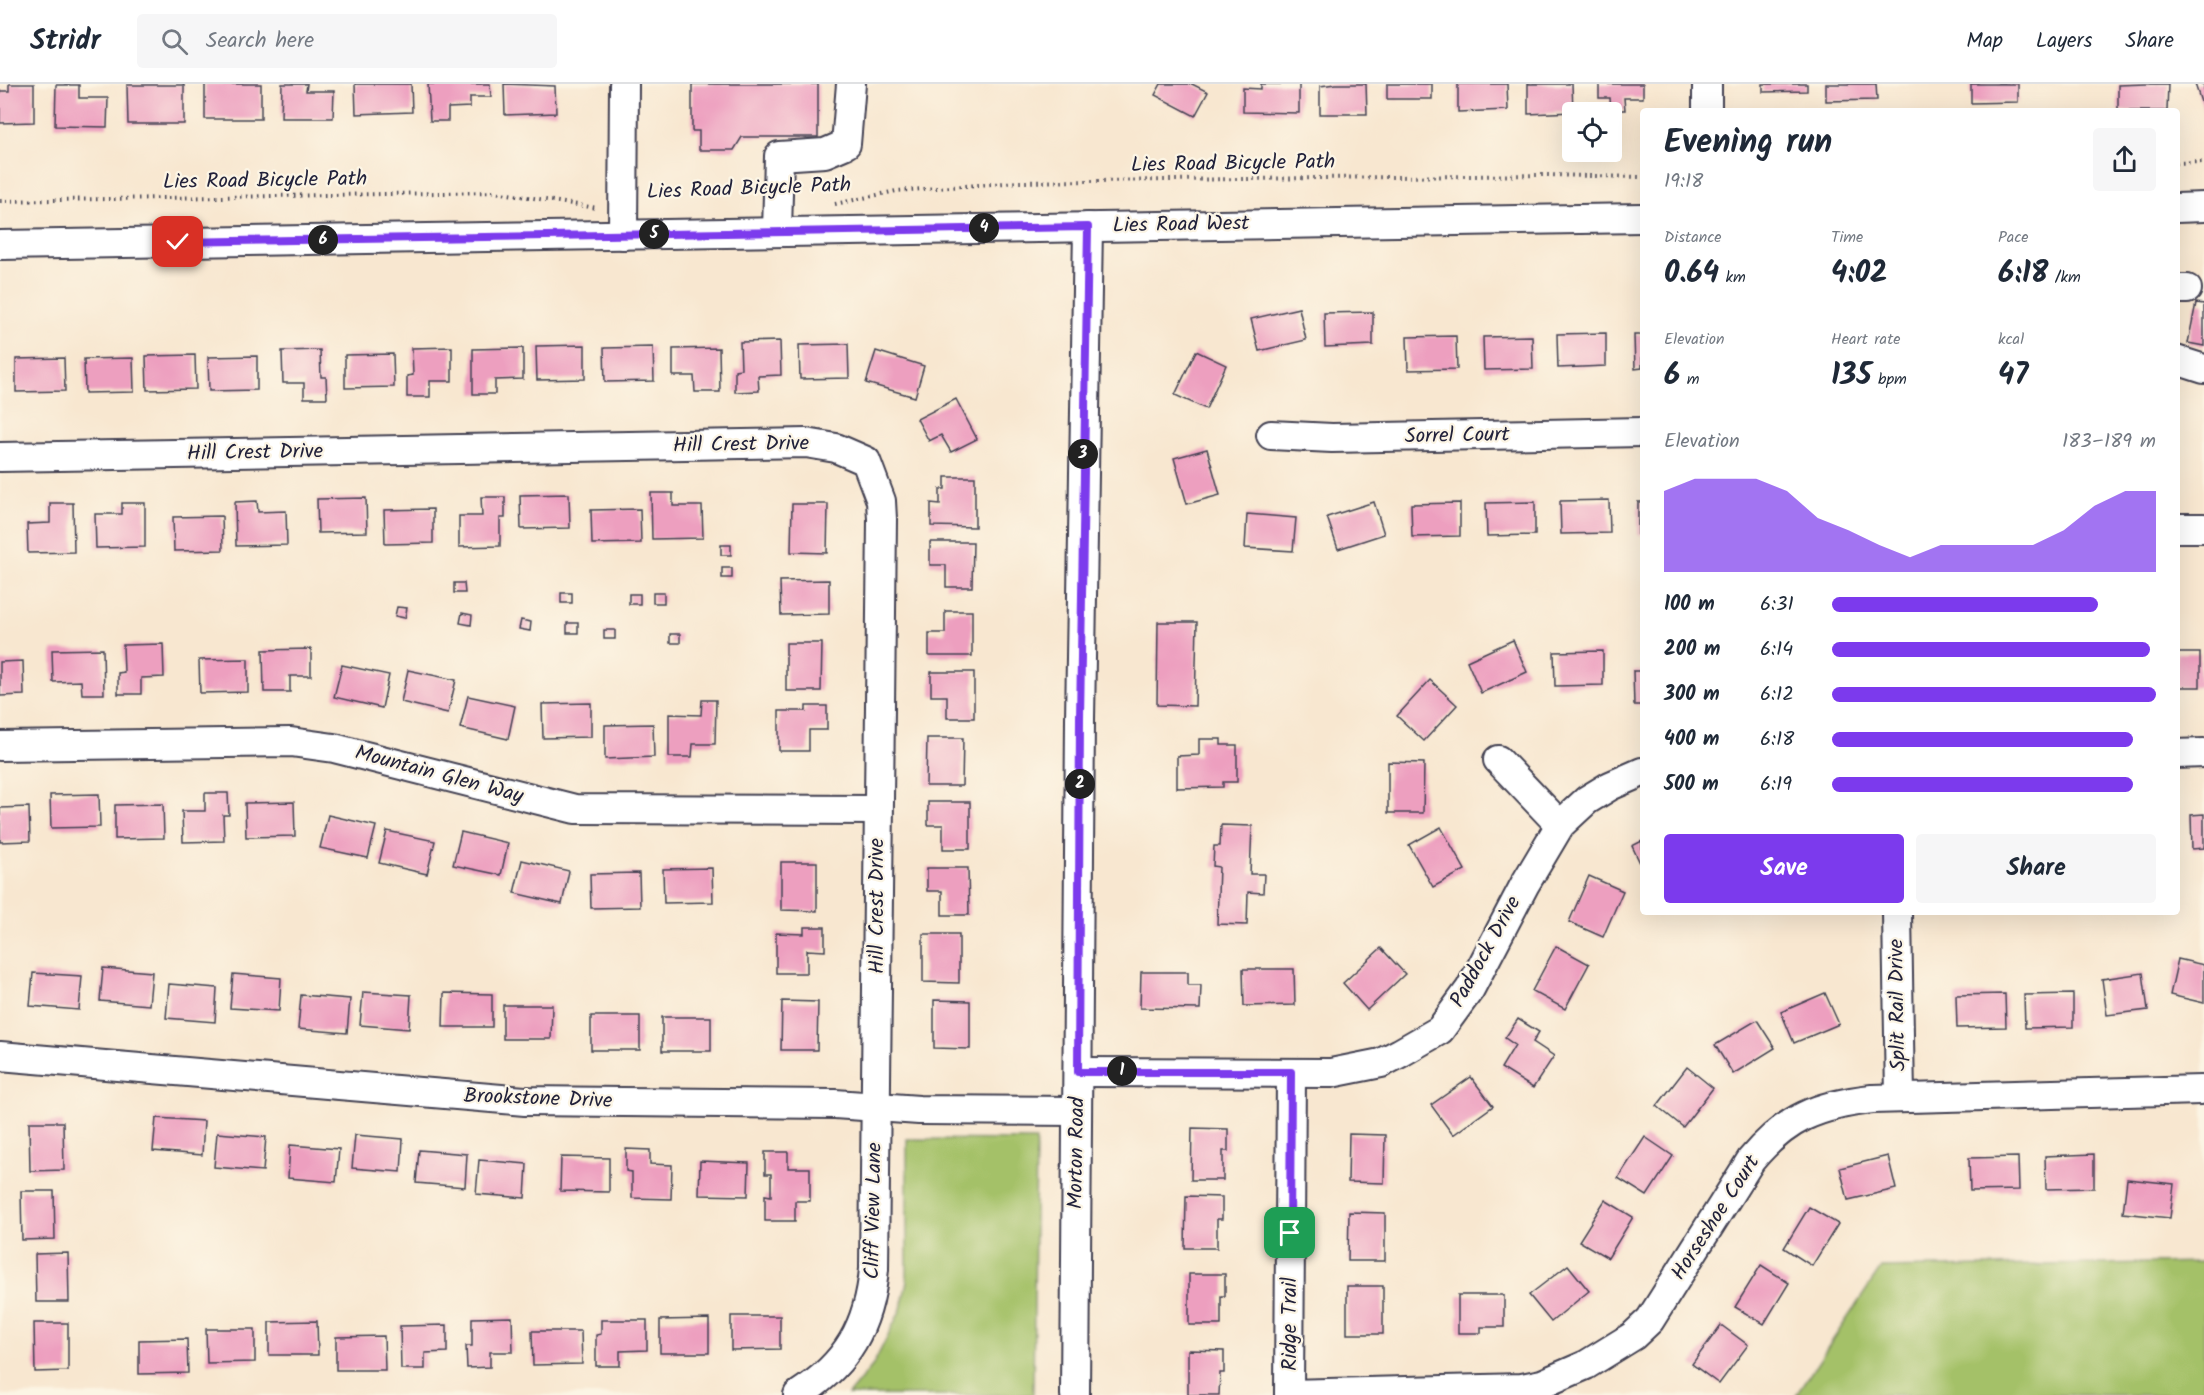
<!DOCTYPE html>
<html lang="en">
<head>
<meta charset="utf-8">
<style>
	body { margin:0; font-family:Kalam,sans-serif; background:#f6f6f7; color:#1f2937; height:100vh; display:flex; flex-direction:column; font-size:22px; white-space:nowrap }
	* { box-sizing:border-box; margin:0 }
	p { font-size:20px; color:#747a83 }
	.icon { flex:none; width:33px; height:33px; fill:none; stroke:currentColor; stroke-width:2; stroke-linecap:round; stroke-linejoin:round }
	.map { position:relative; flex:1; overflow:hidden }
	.drawer { position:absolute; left:1640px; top:24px; width:540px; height:807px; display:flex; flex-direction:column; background:#fff; border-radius:6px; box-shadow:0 6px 24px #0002 }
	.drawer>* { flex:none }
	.tools { position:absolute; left:1562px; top:18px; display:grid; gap:12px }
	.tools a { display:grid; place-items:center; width:60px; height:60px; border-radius:6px; background:#fff; box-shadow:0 6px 24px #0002; font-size:30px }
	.pin { position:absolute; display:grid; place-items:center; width:51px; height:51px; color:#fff; margin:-26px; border-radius:12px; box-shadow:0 3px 9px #0006 }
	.km { position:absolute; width:30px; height:30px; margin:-15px; border-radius:50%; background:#222; color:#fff; font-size:16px; line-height:30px; text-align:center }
	.round { display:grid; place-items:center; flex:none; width:63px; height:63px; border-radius:6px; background:#f6f6f7 }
	.overview { display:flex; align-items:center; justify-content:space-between; height:102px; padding:0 24px }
	h1 { font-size:33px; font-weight:800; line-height:45px }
	.metrics { display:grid; grid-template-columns:repeat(3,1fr); gap:9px; height:102px; padding:6px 24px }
	.metrics div { display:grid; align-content:center }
	.metrics b { font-size:30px; font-weight:800 }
	.metrics small { font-size:16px; font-weight:400 }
	.metrics p { font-size:16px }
	.chart { height:168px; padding:12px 24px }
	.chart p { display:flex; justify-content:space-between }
	.chart svg { width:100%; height:108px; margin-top:6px; fill:#7c3aed; opacity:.7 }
	.action { display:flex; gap:12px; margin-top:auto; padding:12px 24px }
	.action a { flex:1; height:69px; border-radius:6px; background:#7c3aed; color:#fff; font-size:24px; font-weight:800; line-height:69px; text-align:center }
	.action a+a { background:#f6f6f7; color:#1f2937 }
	ul { padding:0 24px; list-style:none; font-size:20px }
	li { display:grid; grid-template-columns:96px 72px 1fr; align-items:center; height:45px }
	li i { height:15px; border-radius:8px; background:#7c3aed }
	header { display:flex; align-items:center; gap:36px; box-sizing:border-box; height:84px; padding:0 30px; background:#fff; border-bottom:2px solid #e0e1e3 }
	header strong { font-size:28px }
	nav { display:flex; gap:33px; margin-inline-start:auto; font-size:21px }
	.search { width:420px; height:54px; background:#f6f6f7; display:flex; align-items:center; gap:15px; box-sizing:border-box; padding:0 21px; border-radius:6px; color:#747a83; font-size:22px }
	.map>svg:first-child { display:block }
	.green { fill:#a4c168; stroke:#637252; stroke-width:1.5 }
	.building { fill:#ed9fbf }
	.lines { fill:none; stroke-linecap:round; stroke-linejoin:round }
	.minor-casing { stroke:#424051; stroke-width:32 }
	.path { stroke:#424051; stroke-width:4; stroke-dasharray:1.5 4.5; stroke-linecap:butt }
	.minor { stroke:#fff; stroke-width:28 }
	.route-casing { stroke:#fff; stroke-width:12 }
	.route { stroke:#7c3aed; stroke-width:8 }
	.labels { text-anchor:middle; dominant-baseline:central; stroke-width:4.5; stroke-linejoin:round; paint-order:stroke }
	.street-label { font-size:21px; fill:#22223b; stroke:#fcf5e5 }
</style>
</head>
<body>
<header>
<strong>Stridr</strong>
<div class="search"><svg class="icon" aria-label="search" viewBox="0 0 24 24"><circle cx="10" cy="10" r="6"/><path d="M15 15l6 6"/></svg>Search here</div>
<nav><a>Map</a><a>Layers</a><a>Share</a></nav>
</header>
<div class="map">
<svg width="2204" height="1311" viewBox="0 0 2204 1311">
	<rect width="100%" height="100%" fill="#fcf5e5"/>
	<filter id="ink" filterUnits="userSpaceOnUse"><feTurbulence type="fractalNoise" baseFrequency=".0167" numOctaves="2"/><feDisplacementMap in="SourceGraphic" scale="12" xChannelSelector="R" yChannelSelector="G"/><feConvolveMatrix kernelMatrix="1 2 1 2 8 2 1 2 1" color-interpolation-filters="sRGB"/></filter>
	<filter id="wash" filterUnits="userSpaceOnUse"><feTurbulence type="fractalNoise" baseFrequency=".008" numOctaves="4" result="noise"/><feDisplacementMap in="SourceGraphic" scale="24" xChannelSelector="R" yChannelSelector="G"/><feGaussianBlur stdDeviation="1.35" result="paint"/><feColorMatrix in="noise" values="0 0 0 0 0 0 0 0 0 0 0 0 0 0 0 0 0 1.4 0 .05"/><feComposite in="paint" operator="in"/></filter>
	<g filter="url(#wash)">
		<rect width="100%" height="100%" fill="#f8e7d0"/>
		<g class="green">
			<path d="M907,1055l129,1 -3,255h-185l25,-30 28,-56 6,-28z"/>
			<path d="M2204,1178v133h-408l85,-127z"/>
		</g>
		<g id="blocks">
			<g class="building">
				<path d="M9,0h25v38l-34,1v-32h9z"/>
				<rect x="205" y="0" width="56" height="35"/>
				<path d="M282,0h25l-1,7h28l-1,27h-52z"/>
				<path d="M355,0h56l1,28 -56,2z"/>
				<path d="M428,0h62l1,13h-21v10l-22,1v13h-18z"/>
				<path d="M504,0l51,2 1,27 -51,2z"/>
				<path d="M692,0h126v53h-76l-8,13h-35v-19h-7z"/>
				<path d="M1161,0h31l16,8 -13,24 -40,-21z"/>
				<path d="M1261,0h38v29l-56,-1v-24l18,1z"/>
				<path d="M1336,0h30l1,30h-47v-28z"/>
				<rect x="1387" y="0" width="45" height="15"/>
				<path d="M1458,0h49l1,26 -50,2z"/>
				<path d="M1528,0h44l1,28 -45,2z"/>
				<path d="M1599,0h44v14h-19l1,12h-14l-1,-12h-11z"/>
				<path d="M1763,0h44v7l-44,1z"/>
				<path d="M1826,0h50l1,16 -51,1z"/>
				<path d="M1971,0h47v18l-47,1z"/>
				<path d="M2146,0h22l-1,27h-49v-26z"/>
				<path d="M2195,0h9v27z"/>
				<path d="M56,1h23v13h29l-1,29 -52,-1z"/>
				<path d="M127,1h57v39h-56z"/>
				<path d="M2196,219l8,1v42l-16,-3z"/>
				<path d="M1299,224l7,32 -47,11 -8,-32z"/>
				<path d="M1373,228v33l-48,2 -1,-34z"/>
				<path d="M1606,249v33l-48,2 -1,-34z"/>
				<path d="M1634,251h8v33l-7,1z"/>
				<path d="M1456,252l1,33 -49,1 -1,-33z"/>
				<path d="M1532,252l1,33 -49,1 -1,-33z"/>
				<path d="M780,257l1,34 -23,1 1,15 -24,1v-22l6,-1 -1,-27z"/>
				<path d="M848,260l1,34 -49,1 -1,-34z"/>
				<path d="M585,261v34l-48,1 -1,-34z"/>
				<path d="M452,263v34h-22v16h-23v-21l6,-1 -1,-27z"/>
				<path d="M653,263l1,34 -49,1 -1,-34z"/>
				<path d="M523,264v31l-28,1v14h-22v-45z"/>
				<path d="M719,264l1,44h-25l-1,-16h-21v-27z"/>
				<path d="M320,266l1,27h5l1,21h-23v-15h-21l-1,-32z"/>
				<path d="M876,267l48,15 -9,31 -49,-14z"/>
				<path d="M1196,267l30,14 -20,44 -31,-14z"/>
				<path d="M393,270l1,33 -49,1v-33z"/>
				<path d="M195,271l1,34 -49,1 -1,-34z"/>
				<path d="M257,272v34l-48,1 -1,-34z"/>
				<path d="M64,274l1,33 -49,1v-33z"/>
				<path d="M133,274l1,34 -49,1 -1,-34z"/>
				<path d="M956,315l21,40 -26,13 -10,-17 -12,6 -12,-22z"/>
				<path d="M1207,365l13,46 -33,9 -13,-46z"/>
				<path d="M945,393h30v50l-44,-1v-23l9,1v-15h5z"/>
				<path d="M651,409h22v13h29l1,32 -51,1z"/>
				<path d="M569,410l1,34 -49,1 -1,-34z"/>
				<path d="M481,413h24v21h-5v28l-41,1v-31h23z"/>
				<path d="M366,414l1,34 -49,1 -1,-34z"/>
				<path d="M1609,416l1,33 -49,1 -1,-33z"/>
				<path d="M257,417l1,11 28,-1 1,34 -51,1 -1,-44z"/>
				<path d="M1374,418l10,32 -46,15 -11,-32z"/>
				<path d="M1535,418v33l-48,1 -1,-33z"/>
				<rect x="1638" y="418" width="4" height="33"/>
				<path d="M50,419h23l1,49 -46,1 -1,-29 23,-1z"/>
				<path d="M122,419h23v44l-49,1 -1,-34h27z"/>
				<path d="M1460,419v33l-48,1 -1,-33z"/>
				<path d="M792,420h36l-1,49 -36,-1z"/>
				<path d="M433,425v34l-48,1 -1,-34z"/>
				<path d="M640,425l1,34 -49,1 -1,-34z"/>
				<path d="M1247,430l49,4 -3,33 -48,-3z"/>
				<path d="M222,432l1,34 -49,1 -1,-34z"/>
				<path d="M930,458h43l-1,45h-26v-22h-16z"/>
				<rect x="721" y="461" width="10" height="10"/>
				<rect x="722" y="484" width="10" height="10"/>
				<path d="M829,496v34l-48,1 -1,-34z"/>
				<path d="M454,499h10l1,10h-11z"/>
				<rect x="561" y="509" width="11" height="10"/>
				<rect x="653" y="509" width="11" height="10"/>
				<rect x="629" y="510" width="11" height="10"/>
				<path d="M397,523l10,1 -2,10 -10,-2z"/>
				<path d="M945,527h27v45h-43v-23h16z"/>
				<path d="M462,529l10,2 -1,10 -11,-2z"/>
				<path d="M521,536l10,2 -1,9 -11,-2z"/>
				<path d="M1158,538h39l-2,84 -38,-1z"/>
				<rect x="567" y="539" width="11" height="10"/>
				<rect x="604" y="546" width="11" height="9"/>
				<rect x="670" y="550" width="10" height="9"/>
				<path d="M1513,556l14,32 -46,21 -14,-32z"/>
				<path d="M786,559h36l-1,48h-35z"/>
				<path d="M163,560l1,33 -23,1v16h-23v-21l6,-1 -1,-27z"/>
				<path d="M103,565l1,45h-22l-1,-13 -28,1 -1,-32z"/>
				<path d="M311,565v27h-21v16h-26l-1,-42z"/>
				<path d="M1603,567v34l-48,1 -1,-34z"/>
				<rect x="2176" y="569" width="24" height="34"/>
				<path d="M248,575v33l-48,1 -1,-33z"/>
				<path d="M23,577l1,34 -24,1v-34z"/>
				<path d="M342,581l47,10 -7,33 -48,-11z"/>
				<path d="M408,586l48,10 -8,33 -47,-11z"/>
				<path d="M1633,587h9v34h-8z"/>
				<path d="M931,588h43v46h-27v-22h-16z"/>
				<path d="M1430,596l27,25 -33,36 -27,-25z"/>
				<path d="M468,612l47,10 -7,33 -48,-11z"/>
				<path d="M702,616h14l-1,44h-22l-1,13h-23v-43l32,1z"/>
				<path d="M591,619v34l-48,1 -1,-34z"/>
				<path d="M806,622h21v24h-18v21h-30v-40h27z"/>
				<path d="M653,640l1,33 -49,2v-34z"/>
				<path d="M927,654h36l-1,48h-36z"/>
				<path d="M1199,655h22v6h16v37h-14v5l-46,1v-32l22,-1z"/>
				<path d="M1388,678l36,1 -1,50h-35z"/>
				<path d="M205,709h23l1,22h-6l1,26 -41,1 -1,-31h23z"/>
				<path d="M99,710l1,33 -49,1 -1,-33z"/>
				<path d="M294,718l1,34 -49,1 -1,-34z"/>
				<path d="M928,718h42v47h-27v-24h-15z"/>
				<path d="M163,720l1,34 -49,1v-34z"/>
				<path d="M29,723l1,34 -30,1v-34z"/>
				<path d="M2204,730v34l-12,1 -1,-34z"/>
				<path d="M328,731l48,11 -8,32 -48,-10z"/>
				<path d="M1221,741l31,1 -2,48h14l-1,19 -15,-1 -1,33 -30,-1 2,-57 -6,-1 1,-20h6z"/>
				<path d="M1441,743l24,43 -32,17 -24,-42z"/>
				<path d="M387,747l48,10 -8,33 -48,-11z"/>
				<path d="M461,748l47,11 -7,32 -48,-10z"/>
				<path d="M1642,757v26l-10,-21z"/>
				<path d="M522,776l47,11 -7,33 -48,-11z"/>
				<path d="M781,778h36v49l-36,-1z"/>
				<path d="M712,784l1,34 -49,1 -1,-34z"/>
				<path d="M927,784h41l1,47h-27v-24h-15z"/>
				<path d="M639,789l1,34 -49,1 -1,-34z"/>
				<path d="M1589,792l34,15 -20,46 -34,-15z"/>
				<path d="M804,843h21v24l-18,-1v23h-31v-40l28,1z"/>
				<path d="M923,850h36v49l-36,-1z"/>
				<path d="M1556,862l33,18 -24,45 -33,-18z"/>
				<path d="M1381,864l24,26 -38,36 -24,-27z"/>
				<path d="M2178,875l26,6v38l-34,-8z"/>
				<path d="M103,884l49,4 -3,33 -49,-4z"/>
				<path d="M1243,885h51l1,36 -51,1z"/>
				<path d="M1141,888h47v13h13l-1,24 -60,-1z"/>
				<path d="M33,889l49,3 -3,34 -49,-4z"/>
				<path d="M2143,889l5,37 -41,5 -5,-36z"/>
				<path d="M233,890l48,4 -2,33 -49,-3z"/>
				<path d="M169,900l48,4 -2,34 -49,-4z"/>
				<path d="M363,908l48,3 -2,34 -49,-4z"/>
				<path d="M444,909l48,1v33h-49z"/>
				<path d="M1825,909l14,31 -45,19 -13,-31z"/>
				<path d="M2005,910l1,33 -49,1 -1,-33z"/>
				<path d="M2073,910v33l-48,1 -1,-33z"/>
				<path d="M301,911l49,4 -3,34 -49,-4z"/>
				<path d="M934,916l36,1v48l-36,-1z"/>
				<path d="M782,917l36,1 -1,48h-36z"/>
				<path d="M503,921h49l-1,34h-48z"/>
				<rect x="591" y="932" width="49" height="34"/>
				<rect x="662" y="933" width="49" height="34"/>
				<path d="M1518,935l21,13 -6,10 21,14 -21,32 -32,-20 14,-23 -10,-7z"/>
				<path d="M1757,936l18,28 -42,26 -18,-29z"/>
				<path d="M1687,983l26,21 -30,39 -26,-21z"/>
				<path d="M1471,993l22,29 -40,29 -22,-30z"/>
				<path d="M156,1034l48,3 -2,34 -49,-4z"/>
				<path d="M29,1038h34l1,48 -34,1z"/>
				<path d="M1192,1044l36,1v22h-5v29h-32z"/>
				<path d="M217,1049l49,4 -3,34 -49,-4z"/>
				<path d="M1349,1050l36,1 -1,48 -36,-1z"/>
				<path d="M355,1051l48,4 -2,33 -49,-4z"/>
				<path d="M1645,1053l28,19 -26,40 -29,-18z"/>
				<path d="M290,1061l49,4 -3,33 -48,-4z"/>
				<path d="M626,1065l24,1v14l22,1 -1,34 -39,-1v-26l-6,-1z"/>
				<path d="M419,1066l48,4 -2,33 -49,-4z"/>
				<path d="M765,1068h23v16h22v33h-15v20h-30v-26l6,1v-22h-6z"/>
				<path d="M2094,1070v34l-48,1 -1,-33z"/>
				<path d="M1888,1072l8,33 -48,11 -8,-32z"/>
				<path d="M561,1073l48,1v34l-49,-1z"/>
				<path d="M2018,1073l1,33 -49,1 -1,-33z"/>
				<path d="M479,1076l48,4 -2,34 -49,-4z"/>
				<path d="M700,1077l49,2 -1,33 -49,-1z"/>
				<path d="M2127,1095l47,5 -4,34 -47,-5z"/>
				<path d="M21,1107h33l1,48 -33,1z"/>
				<path d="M1186,1112l36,1v22h-5v29h-32z"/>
				<path d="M1605,1116l28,17 -25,41 -29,-17z"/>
				<path d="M1809,1123l29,17 -26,42 -28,-18z"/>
				<path d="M1349,1128l36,1v48h-37z"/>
				<path d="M68,1169l1,49h-33l-1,-48z"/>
				<path d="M1568,1181l21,26 -38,31 -22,-27z"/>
				<path d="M1761,1181l28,18 -25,41 -29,-17z"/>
				<path d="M1189,1190h36v22h-4v29h-32z"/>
				<rect x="1347" y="1202" width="36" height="48"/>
				<path d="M1458,1211h46v32h-23v6h-23z"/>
				<path d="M731,1232h49v33l-49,1z"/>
				<path d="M512,1233l1,35h-23v15l-23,1 -1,-22h6v-28z"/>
				<path d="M709,1235v34h-49v-33z"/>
				<path d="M601,1236h46v30l-27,1v15h-24v-31l5,-1z"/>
				<path d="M317,1237l1,34h-49v-33z"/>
				<path d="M34,1239h34v48l-33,1z"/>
				<path d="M447,1241v27l-22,1v16h-24l-1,-43z"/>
				<path d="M1721,1241l27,20 -29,39 -27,-20z"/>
				<path d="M206,1245h49v33l-48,1z"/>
				<path d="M532,1247h49l1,33 -49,1z"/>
				<path d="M384,1252l1,34h-49v-33z"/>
				<path d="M187,1255l1,34 -49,1v-34z"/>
				<path d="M1188,1266l36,1v22h-4l-1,22h-31z"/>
			</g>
		</g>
	</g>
	<g filter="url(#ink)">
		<use href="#blocks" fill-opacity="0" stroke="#424051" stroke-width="1.5"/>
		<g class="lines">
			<defs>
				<g id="minor">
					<path d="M1707,0v27"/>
					<path d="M2176,124l28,-1"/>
					<path d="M777,147l2,-75 46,-3 21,-9 5,-60"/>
					<path d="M623,151l1,-151"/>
					<path d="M0,161l1642,-27"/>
					<path d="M2176,205h11"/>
					<path d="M2176,276l28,9"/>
					<path d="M1271,351l61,3 310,-6"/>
					<path d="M0,373l806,-14 30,5 30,13 15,40 1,18 -8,750c-5,57 -27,95 -76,126"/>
					<path d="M2176,444h28"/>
					<path d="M0,662l291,-4 43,6 241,61 303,1"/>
					<path d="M2176,670l28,-1"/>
					<path d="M1498,676l62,65"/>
					<path d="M1897,828l3,186"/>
					<path d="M0,972l525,45 310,3 84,6 158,1"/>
					<path d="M1078,988l253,1 50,-10 19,-10 40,-23 30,-41 55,-105 35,-59 27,-25 23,-14 32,-14"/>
					<path d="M1289,1310l233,-6 20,-4 44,-19 47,-29 17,-16 101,-160c35,-42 67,-55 121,-61l329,-9"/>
					<path d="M1075,1311l5,-676 8,-492"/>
					<path d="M1289,1311l2,-322"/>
				</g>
			</defs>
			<use href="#minor" class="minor-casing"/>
			<g class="path">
				<path d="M2176,79l28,-1"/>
				<path d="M0,117l495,-9 102,16"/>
				<path d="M835,120l61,-13 123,-9 525,-7 98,2"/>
			</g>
			<use href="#minor" class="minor"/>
		</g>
	</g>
	<g class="lines" filter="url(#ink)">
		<defs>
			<path id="route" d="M178,158l910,-15 -8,491 -2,354h213l-1,161"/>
		</defs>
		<use href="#route" class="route-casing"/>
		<use href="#route" class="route"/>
	</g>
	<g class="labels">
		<g class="street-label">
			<text transform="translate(1233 80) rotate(-1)">Lies Road Bicycle Path</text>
			<text transform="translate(265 97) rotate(-1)">Lies Road Bicycle Path</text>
			<text transform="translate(749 105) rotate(-2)">Lies Road Bicycle Path</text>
			<text transform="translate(1181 141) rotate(-1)">Lies Road West</text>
			<text transform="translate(1457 352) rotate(-1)">Sorrel Court</text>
			<text transform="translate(741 361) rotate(-1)">Hill Crest Drive</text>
			<text transform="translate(255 369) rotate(-1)">Hill Crest Drive</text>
			<text transform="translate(439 691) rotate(15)">Mountain Glen Way</text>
			<text transform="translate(877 822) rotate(-90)">Hill Crest Drive</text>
			<text transform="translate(1486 868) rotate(-61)">Paddock Drive</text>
			<text transform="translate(1898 921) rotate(-91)">Split Rail Drive</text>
			<text transform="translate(538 1015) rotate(2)">Brookstone Drive</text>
			<text transform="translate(1077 1069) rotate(-89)">Morton Road</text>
			<text transform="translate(874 1127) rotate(-89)">Cliff View Lane</text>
			<text transform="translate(1716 1134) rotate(-57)">Horseshoe Court</text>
			<text transform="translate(1290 1240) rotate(-90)">Ridge Trail</text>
		</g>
	</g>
</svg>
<div class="tools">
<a><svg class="icon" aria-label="locate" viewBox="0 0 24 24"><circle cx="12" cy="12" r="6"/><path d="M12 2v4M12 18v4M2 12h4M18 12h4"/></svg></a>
</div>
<div class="pin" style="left:1290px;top:1149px;background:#1e9e55"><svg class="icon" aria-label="arrive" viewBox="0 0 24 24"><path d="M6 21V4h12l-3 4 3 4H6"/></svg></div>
<div class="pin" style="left:178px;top:158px;background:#d93025"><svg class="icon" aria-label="check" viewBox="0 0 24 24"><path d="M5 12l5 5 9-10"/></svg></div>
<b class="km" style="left:1122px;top:987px">1</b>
<b class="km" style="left:1080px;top:700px">2</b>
<b class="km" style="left:1083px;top:370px">3</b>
<b class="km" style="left:984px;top:144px">4</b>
<b class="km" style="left:654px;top:150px">5</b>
<b class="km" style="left:323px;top:156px">6</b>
<section class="drawer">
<div class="overview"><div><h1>Evening run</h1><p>19:18</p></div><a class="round"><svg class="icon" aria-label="share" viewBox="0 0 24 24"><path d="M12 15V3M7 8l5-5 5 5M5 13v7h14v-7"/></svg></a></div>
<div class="metrics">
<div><p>Distance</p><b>0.64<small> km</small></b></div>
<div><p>Time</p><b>4:02</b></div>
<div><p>Pace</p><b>6:18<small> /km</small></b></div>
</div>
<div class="metrics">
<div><p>Elevation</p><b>6<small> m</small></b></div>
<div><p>Heart rate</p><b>135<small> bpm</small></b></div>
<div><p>kcal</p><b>47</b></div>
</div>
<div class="chart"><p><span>Elevation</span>183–189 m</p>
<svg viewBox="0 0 160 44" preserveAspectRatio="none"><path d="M0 44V11L10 6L20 6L30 6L40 11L50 22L60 27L70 33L80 38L90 33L100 33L110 33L120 33L130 27L140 17L150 11L160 11V44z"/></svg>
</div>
<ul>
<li><b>100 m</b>6:31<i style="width:82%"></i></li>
<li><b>200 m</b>6:14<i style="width:98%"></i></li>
<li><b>300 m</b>6:12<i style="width:100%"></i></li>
<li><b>400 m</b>6:18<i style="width:93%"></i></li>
<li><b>500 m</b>6:19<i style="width:93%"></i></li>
</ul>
<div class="action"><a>Save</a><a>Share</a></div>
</section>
</div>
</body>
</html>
